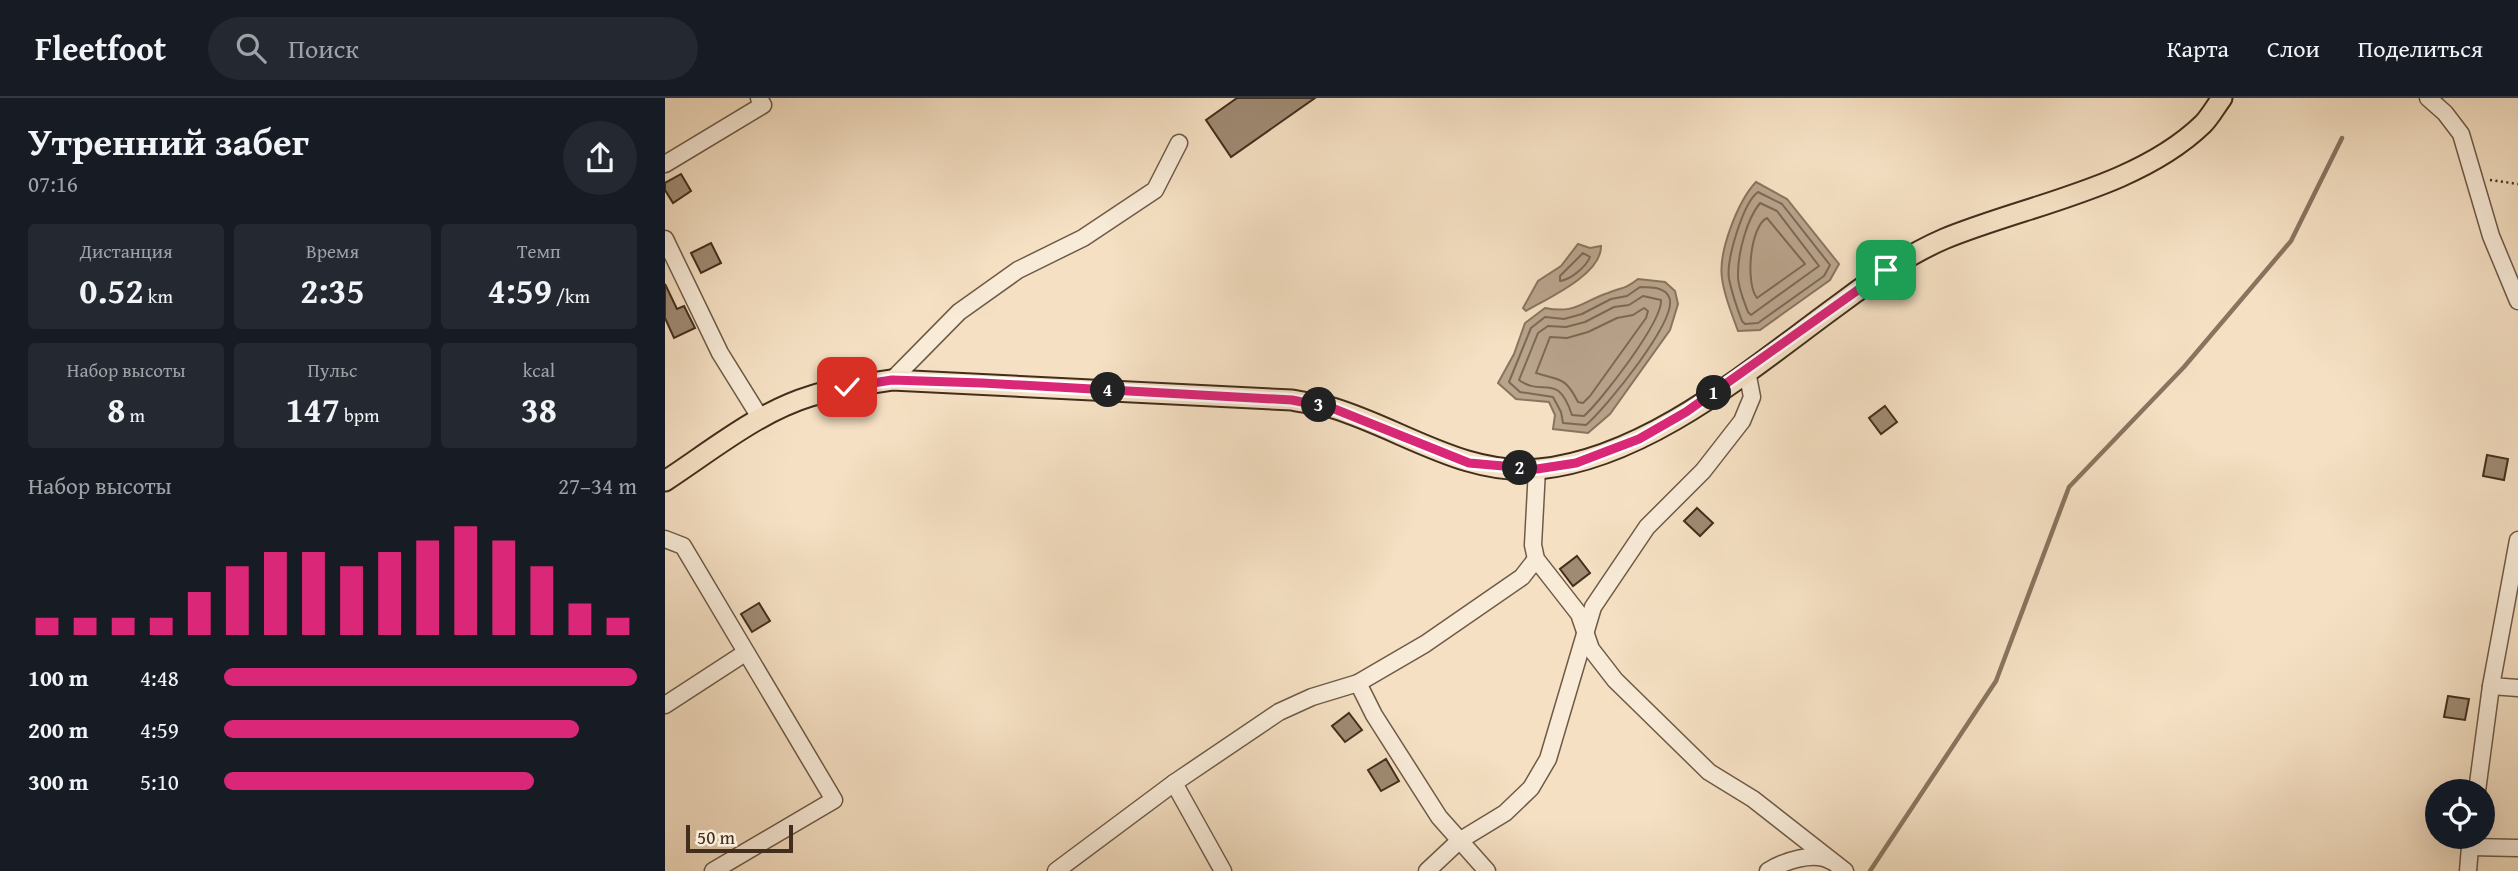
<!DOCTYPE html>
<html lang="ru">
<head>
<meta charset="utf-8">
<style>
	body { margin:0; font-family:"Gentium Book Plus",serif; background:#242831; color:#f1f3f6; height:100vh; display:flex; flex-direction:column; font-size:26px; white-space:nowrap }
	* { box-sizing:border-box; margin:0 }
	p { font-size:23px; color:#9ea1a6 }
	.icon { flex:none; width:38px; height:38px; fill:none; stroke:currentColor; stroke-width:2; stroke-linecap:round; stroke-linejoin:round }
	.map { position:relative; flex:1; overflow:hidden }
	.sheet { display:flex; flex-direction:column; background:#171b24; width:665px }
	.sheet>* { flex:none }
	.buttons { position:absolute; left:1760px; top:681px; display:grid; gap:14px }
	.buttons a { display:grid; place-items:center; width:70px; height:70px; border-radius:50%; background:#171b24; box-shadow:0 7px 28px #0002; font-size:35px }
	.scale { position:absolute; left:21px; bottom:18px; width:107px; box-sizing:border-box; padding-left:7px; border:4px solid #422e1d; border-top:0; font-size:19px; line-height:24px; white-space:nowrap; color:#422e1d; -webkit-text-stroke:5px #f8ebd8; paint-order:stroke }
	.pin { position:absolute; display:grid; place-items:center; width:60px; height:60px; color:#fff; margin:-30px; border-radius:14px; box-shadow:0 4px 10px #0006 }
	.km { position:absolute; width:35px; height:35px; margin:-18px; border-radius:50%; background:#222; color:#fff; font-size:19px; line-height:35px; text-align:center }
	.round { display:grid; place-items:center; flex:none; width:74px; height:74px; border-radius:37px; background:#242831 }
	.head { display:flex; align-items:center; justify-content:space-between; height:119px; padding:0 28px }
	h1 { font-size:38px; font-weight:700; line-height:52px }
	.metrics { display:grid; grid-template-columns:repeat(3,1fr); gap:10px; height:119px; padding:7px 28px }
	.metrics div { display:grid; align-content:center; border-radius:7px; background:#242831; text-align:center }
	.metrics b { font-size:35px; font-weight:700 }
	.metrics small { font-size:19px; font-weight:400 }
	.metrics p { font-size:19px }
	.chart { height:196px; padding:14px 28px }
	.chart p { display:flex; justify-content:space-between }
	.chart svg { width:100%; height:126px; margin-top:7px; stroke:#db2777; stroke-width:6 }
	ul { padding:0 28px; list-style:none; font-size:23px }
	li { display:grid; grid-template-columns:112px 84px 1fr; align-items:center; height:52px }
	li i { height:18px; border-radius:9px; background:#db2777 }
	header { display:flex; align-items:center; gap:42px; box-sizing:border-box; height:98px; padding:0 35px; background:#171b24; border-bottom:2px solid #363941 }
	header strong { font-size:33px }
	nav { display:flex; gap:38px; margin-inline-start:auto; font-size:24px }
	.search { width:490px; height:63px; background:#242831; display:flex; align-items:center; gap:18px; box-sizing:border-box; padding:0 24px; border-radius:38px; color:#9ea1a6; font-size:26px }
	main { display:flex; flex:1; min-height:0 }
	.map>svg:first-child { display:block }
	.water { fill:#b8a38b; stroke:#89745f; stroke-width:2 }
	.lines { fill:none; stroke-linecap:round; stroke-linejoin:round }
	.shore { stroke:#7d6854; stroke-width:2 }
	.stream { stroke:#89745f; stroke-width:4.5 }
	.building { fill:#9f8b73; stroke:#422e1d; stroke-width:2 }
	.minor-casing { stroke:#6f5a46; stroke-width:19 }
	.major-casing { stroke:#422e1d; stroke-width:23 }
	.path { stroke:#422e1d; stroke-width:2.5; stroke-dasharray:2 3.5; stroke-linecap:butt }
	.minor { stroke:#f8ebd8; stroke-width:16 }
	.major { stroke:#f5e0c3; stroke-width:19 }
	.route-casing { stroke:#fff; stroke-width:14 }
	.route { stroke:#db2777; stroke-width:9 }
</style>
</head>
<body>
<header>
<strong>Fleetfoot</strong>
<div class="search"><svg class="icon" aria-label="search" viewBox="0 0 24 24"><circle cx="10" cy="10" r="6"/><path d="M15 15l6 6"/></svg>Поиск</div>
<nav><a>Карта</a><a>Слои</a><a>Поделиться</a></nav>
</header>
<main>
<section class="sheet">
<div class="head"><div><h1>Утренний забег</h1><p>07:16</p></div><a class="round"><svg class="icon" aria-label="share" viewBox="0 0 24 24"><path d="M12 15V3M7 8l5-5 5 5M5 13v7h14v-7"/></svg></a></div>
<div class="metrics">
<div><p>Дистанция</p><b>0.52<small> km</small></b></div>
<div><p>Время</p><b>2:35</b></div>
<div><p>Темп</p><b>4:59<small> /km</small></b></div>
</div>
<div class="metrics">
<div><p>Набор высоты</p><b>8<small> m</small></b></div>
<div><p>Пульс</p><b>147<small> bpm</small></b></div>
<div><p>kcal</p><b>38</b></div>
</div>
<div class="chart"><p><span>Набор высоты</span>27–34 m</p>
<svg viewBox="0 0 160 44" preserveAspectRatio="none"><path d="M5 44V38M15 44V38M25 44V38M35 44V38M45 44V29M55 44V20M65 44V15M75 44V15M85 44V20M95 44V15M105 44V11M115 44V6M125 44V11M135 44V20M145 44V33M155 44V38"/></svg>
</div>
<ul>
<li><b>100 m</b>4:48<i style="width:100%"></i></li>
<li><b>200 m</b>4:59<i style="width:86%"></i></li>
<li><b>300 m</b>5:10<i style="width:75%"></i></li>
</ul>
</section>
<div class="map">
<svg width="1853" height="773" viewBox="0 0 1853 773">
	<rect width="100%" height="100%" fill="#f5e0c3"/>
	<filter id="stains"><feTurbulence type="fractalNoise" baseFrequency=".00286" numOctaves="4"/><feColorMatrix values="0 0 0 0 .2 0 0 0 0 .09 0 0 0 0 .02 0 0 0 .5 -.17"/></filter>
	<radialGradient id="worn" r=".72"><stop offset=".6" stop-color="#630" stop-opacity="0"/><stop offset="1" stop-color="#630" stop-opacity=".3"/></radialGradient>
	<g class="water">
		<path d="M1091,84l31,17 52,65 -9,16 -70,50 -22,1c-6,-17 -14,-35 -16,-53 -4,-26 16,-77 34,-96z"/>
		<path d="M913,146l12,4 11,-2c1,28 -53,52 -75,65l-3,-3 15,-27 23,-15z"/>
		<path d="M973,181l27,3 10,9 3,13 -8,26 -60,84 -22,19 -35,-4 2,-14 -6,-13 -33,-3 -18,-16 16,-29 11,-31 20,-15c31,6 36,-6 63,-15 14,-6 16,-3 30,-14z"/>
	</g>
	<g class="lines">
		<g class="shore">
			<path d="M1093,94l24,12 48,61 -6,11 -66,47 -13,1 -3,-3c-5,-13 -10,-28 -13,-42 -3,-19 14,-76 29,-87z"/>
			<path d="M1095,105l17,8 42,55 -68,49 -3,-3c-4,-11 -11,-26 -10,-38 0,-22 9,-55 22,-71z"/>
			<path d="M1102,120l38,46 -48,34c-12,-15 -7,-72 10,-80z"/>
			<path d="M918,155l7,4c-4,10 -20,23 -30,24v-5z"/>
			<path d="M975,189c10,1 24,-1 29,10 11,21 -65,113 -83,128l-23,-2 -2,-11 -8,-15 -33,-5 -11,-10 22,-54 14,-11 19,2 18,-5 29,-15 16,-3z"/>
			<path d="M978,198l18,4c2,21 -60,101 -77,116l-12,-1c-15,-45 -29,-17 -53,-35l19,-47 10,-7 18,1 19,-5 29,-15 15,-2z"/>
			<path d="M979,210l4,3 -2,7 -56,78 -7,7 -5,-1c-13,-26 -18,-21 -42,-29l14,-36 17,1 21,-6 29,-14 16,-3z"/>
		</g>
		<path class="stream" d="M1205,773l126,-190 73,-194 115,-120 107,-126 51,-103"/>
	</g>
	<g class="building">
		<path d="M572,0h78l-84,59 -25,-37z"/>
		<path d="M16,76l10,17 -18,12 -8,-13v-7z"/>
		<path d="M46,145l10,20 -20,10 -10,-20z"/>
		<path d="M0,186l12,25 7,-3 11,22 -21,10 -9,-20z"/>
		<path d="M1220,308l12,16 -16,12 -12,-16z"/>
		<path d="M1822,357l21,4 -4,21 -21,-4z"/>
		<path d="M1032,410l16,15 -13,13 -16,-15z"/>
		<path d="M912,458l13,17 -17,13 -13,-17z"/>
		<path d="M94,505l11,18 -18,11 -11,-18z"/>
		<path d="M1783,598l21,3 -4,21 -21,-3z"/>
		<path d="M684,615l13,17 -17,12 -13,-16z"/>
		<path d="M721,661l13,22 -18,10 -13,-21z"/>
	</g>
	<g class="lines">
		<defs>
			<g id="minor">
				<path d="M1763,0l17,15 16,21 30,102 27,65"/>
				<path d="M0,66l98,-59 -4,-7"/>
				<path d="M0,141l55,114 41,66"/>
				<path d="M227,282l67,-68 59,-42 65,-32 72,-48 24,-47"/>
				<path d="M872,371l-4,76 3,14 43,55 12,35 24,31 94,92 44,27 92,72"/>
				<path d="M0,441l18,7 151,254 -121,71"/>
				<path d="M1853,442l-27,146 27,2"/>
				<path d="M693,585l16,32 65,102 48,54"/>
				<path d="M0,607l80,-52"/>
				<path d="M1812,693l14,-105"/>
				<path d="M1807,738l-2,11 48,1"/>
				<path d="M391,773l118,-88"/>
				<path d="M558,773l-49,-88 105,-71 33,-15 46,-14 67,-39 97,-67 14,-18"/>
				<path d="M762,773l32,-30 46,-28 26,-25 17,-29 45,-152 54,-80 56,-56 39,-50 10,-24 -5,-26"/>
				<path d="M1103,773c16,-10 46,-20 63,-10"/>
				<path d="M1803,773l2,-24"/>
			</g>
			<path id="major" d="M0,383c46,-30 93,-69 146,-85 26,-8 53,-12 81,-16l400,20c13,3 28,4 41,8 69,21 131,68 206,61 110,-11 215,-103 302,-166 32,-24 66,-48 103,-64 82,-34 193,-51 259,-115 7,-7 13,-18 19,-26"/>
		</defs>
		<use href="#minor" class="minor-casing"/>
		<use href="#major" class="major-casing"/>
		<path class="path" d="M1825,82l28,4"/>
		<use href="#minor" class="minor"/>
		<use href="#major" class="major"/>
	</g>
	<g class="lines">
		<defs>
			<path id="route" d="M182,289l45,-7 90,3 310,17 40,8 137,55 68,6 39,-6 63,-24 47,-27 200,-142"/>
		</defs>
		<use href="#route" class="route-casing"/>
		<use href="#route" class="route"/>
	</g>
	<rect width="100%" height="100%" filter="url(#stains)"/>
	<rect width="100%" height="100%" fill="url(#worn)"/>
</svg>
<div class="buttons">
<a><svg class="icon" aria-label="locate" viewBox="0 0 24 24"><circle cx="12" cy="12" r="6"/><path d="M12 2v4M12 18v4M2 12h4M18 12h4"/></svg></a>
</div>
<div class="scale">50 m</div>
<div class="pin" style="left:1221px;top:172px;background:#1e9e55"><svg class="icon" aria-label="arrive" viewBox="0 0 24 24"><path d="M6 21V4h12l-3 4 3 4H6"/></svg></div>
<div class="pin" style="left:182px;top:289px;background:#d93025"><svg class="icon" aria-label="check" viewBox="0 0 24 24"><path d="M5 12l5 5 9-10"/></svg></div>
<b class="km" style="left:1049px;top:295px">1</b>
<b class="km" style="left:855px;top:370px">2</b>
<b class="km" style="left:654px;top:307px">3</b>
<b class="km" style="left:443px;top:292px">4</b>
</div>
</main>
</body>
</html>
